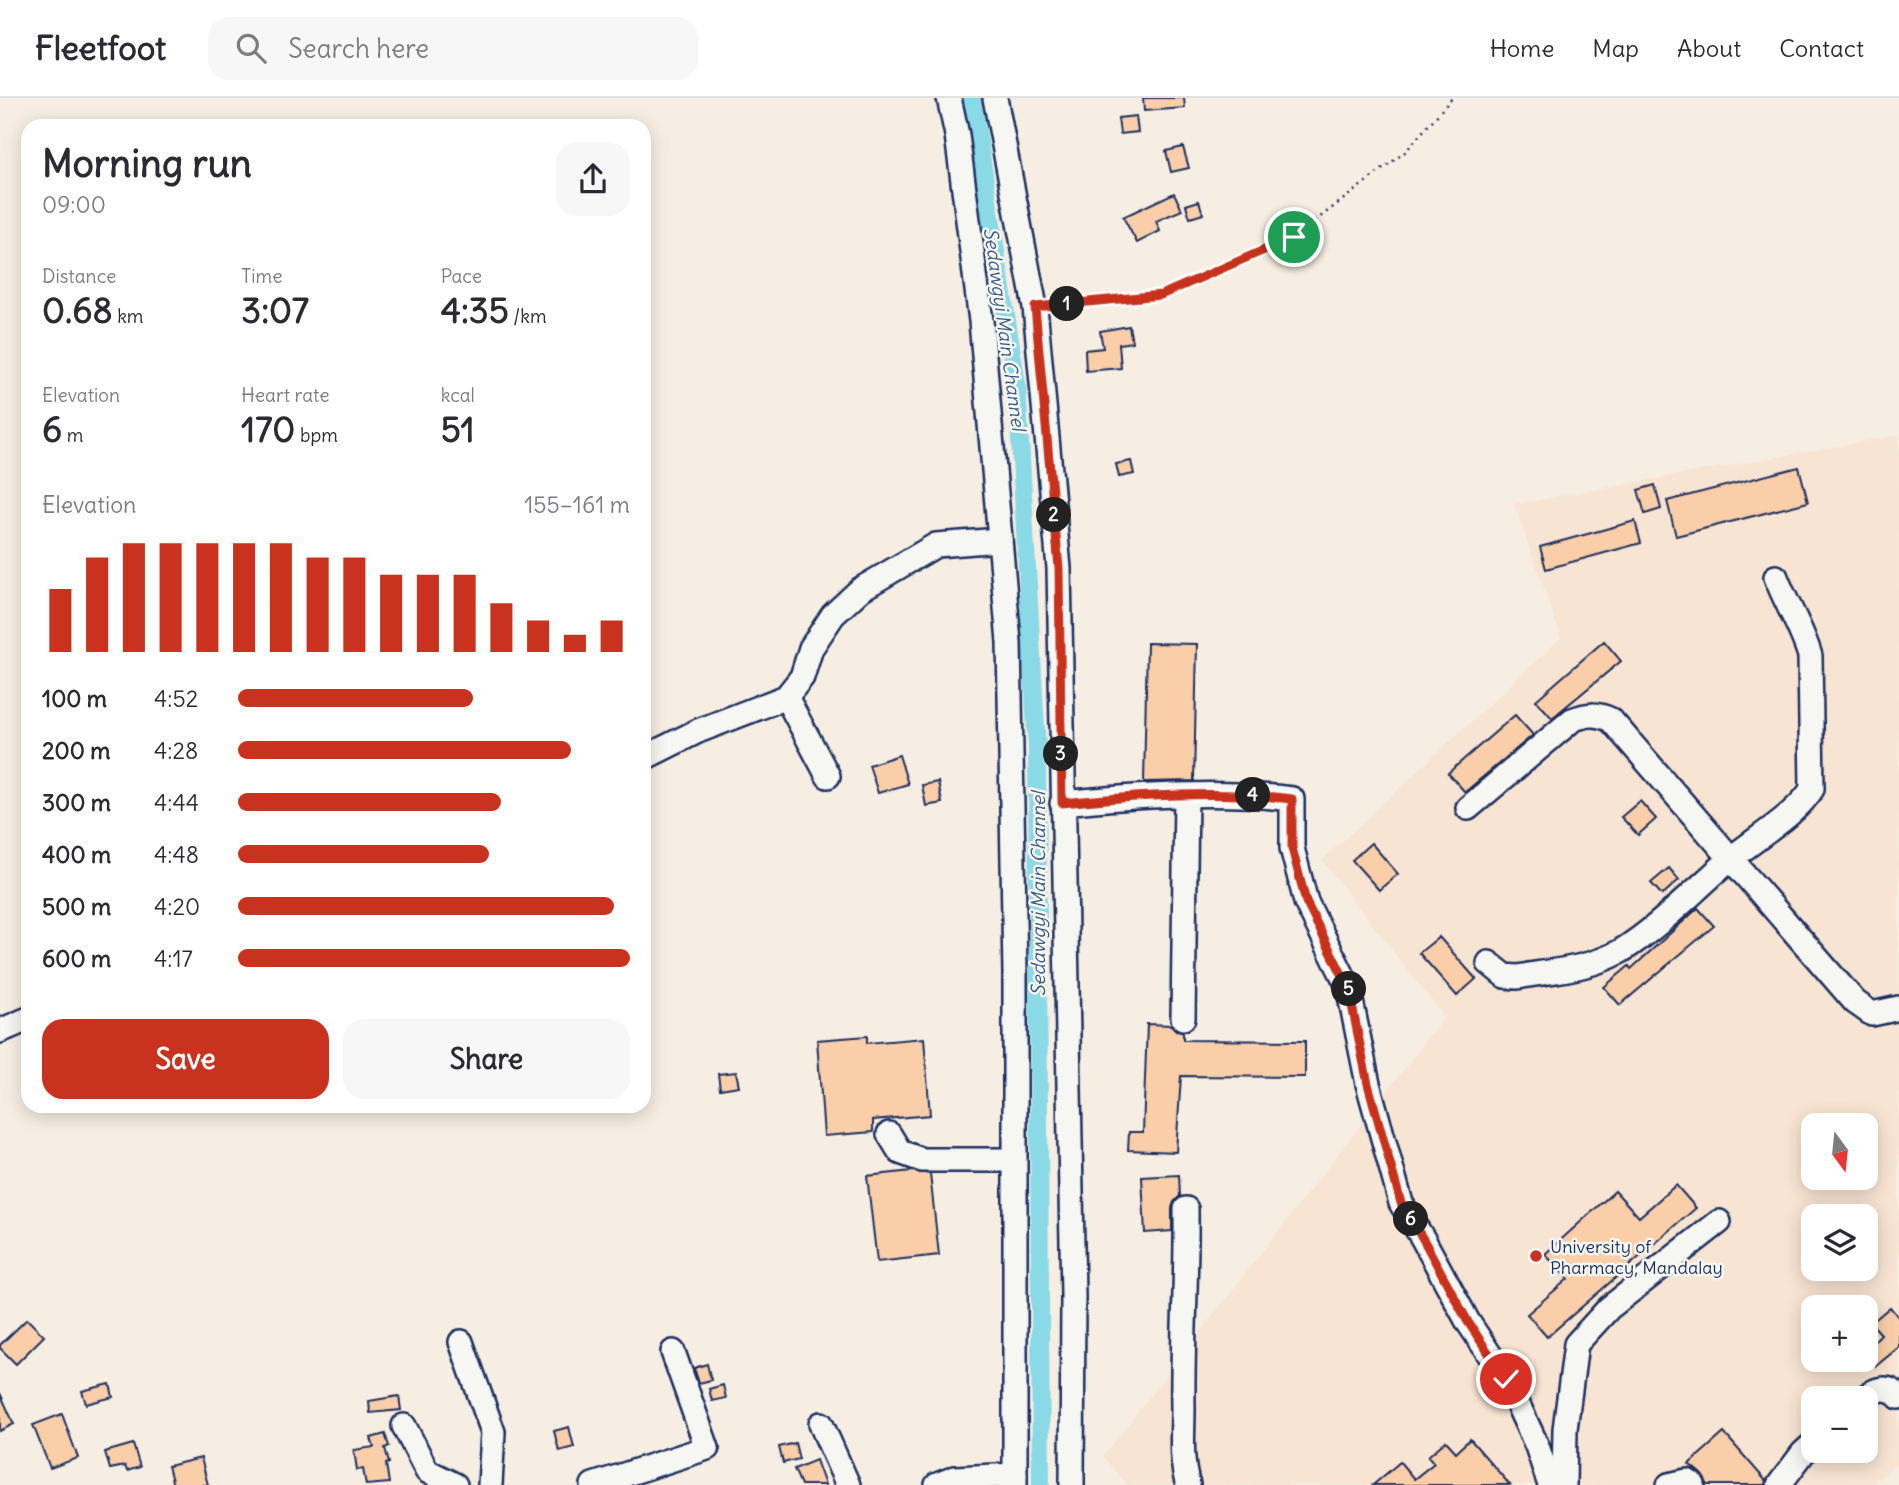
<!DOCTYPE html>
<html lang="en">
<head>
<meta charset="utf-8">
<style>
	body { margin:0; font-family:Delius,sans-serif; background:#f7f7f7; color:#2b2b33; height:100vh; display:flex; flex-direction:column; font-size:26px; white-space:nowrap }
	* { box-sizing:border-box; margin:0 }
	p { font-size:23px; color:#7c7c81 }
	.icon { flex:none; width:38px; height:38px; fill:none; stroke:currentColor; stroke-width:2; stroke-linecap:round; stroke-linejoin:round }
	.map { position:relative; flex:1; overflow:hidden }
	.drawer { position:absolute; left:21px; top:21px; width:630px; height:994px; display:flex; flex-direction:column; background:#fff; border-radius:21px; box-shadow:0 4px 18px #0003 }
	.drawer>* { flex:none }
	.needle { width:46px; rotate:165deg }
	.buttons { position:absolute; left:1801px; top:1015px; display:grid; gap:14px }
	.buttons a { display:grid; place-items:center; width:77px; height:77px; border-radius:14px; background:#fff; box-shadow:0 4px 18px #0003; font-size:35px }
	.pin { position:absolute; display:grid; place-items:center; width:60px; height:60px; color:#fff; margin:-30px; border:4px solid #fff; border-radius:50%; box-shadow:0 2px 7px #0007 }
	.km { position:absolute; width:35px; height:35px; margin:-18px; border-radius:50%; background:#222; color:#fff; font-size:19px; line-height:35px; text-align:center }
	.round { display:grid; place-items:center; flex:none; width:74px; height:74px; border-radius:21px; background:#f7f7f7 }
	.summary { display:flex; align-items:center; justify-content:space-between; height:119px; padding:0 21px }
	h1 { font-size:38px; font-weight:700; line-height:52px }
	.metrics { display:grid; grid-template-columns:repeat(3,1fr); gap:10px; height:119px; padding:7px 21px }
	.metrics div { display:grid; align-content:center }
	.metrics b { font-size:35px; font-weight:700 }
	.metrics small { font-size:19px; font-weight:400 }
	.metrics p { font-size:19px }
	.chart { height:196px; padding:14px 21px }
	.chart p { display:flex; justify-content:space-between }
	.chart svg { width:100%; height:126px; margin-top:7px; stroke:#c8321e; stroke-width:6 }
	.action { display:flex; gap:14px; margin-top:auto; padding:14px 21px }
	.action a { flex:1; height:80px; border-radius:21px; background:#c8321e; color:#fff; font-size:28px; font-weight:700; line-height:80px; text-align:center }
	.action a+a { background:#f7f7f7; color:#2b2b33 }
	ul { padding:0 21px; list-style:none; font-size:23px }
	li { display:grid; grid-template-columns:112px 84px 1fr; align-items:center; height:52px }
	li i { height:18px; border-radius:9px; background:#c8321e }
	header { display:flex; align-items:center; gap:42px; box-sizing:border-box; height:98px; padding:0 35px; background:#fff; border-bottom:2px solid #e1e1e2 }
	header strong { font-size:33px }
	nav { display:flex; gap:38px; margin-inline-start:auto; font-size:24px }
	.search { width:490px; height:63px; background:#f7f7f7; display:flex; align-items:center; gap:18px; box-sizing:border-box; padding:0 24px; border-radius:21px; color:#7c7c81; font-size:26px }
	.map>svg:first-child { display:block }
	.built { fill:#f8e4d2; fill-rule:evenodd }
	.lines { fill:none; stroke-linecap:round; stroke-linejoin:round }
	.canal { stroke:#8ad9e7; stroke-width:18 }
	.building { fill:#facea9; stroke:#1b2f5e; stroke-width:2 }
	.minor-casing { stroke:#1b2f5e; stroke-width:28 }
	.path { stroke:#1b2f5e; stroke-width:2.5; stroke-dasharray:2 5; stroke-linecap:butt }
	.minor { stroke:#f6f6f2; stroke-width:23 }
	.route-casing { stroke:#fff; stroke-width:14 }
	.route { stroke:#c8321e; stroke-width:9 }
	.poi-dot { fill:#c8321e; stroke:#f6f6f2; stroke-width:2.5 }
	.labels { text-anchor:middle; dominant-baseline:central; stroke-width:5; stroke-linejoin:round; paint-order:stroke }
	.poi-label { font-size:18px; fill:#1b2f5e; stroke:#f6f6f2; text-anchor:start }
	.water-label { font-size:19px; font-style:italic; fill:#375a80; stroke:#f6f6f2 }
</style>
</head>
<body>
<header>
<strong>Fleetfoot</strong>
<div class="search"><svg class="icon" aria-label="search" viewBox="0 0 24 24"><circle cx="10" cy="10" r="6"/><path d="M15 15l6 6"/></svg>Search here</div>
<nav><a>Home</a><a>Map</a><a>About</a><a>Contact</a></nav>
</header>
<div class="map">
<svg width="1899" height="1387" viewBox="0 0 1899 1387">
	<rect width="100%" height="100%" fill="#f7eee3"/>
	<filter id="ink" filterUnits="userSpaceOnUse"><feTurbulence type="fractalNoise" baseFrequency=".0143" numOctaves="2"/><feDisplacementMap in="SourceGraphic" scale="14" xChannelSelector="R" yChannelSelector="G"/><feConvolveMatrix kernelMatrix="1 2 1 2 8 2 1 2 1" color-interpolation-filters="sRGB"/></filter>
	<g filter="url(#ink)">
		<path class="built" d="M1899,337v1027l-28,23h-744l-24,-28 341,-440 -122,-157 239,-222 -47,-134zM1813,1027h53v53h-53zM1813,1118h53v53h-53zM1813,1209h53v53h-53zM1813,1300h53v53h-53z"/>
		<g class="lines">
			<path class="canal" d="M972,0l45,287 20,363 4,737"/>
		</g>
		<g class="building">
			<path d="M1143,0h41l1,10 -41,3z"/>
			<path d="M1136,18l2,16 -18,2 -2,-16z"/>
			<path d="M1183,49l6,21 -18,4 -5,-21z"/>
			<path d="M1174,95l8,17 -26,11 4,10 -23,12 -14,-26z"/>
			<path d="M1199,103l4,13 -13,4 -4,-13z"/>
			<path d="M1129,228l3,16 -13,2 2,24 -35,3 -1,-21 18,-2 -3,-17z"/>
			<path d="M1131,363l3,13 -15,3 -3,-13z"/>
			<path d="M1799,369l9,35 -132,34 -9,-35z"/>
			<path d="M1655,387l6,24 -16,5 -7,-24z"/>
			<path d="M1635,423l6,22 -95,26 -6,-22z"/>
			<path d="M1604,543l17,20 -69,57 -16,-18z"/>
			<path d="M1147,545l50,1 -3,137 -50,1z"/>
			<path d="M1515,617l18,20 -68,57 -17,-19z"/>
			<path d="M899,657l9,29 -30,9 -9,-28z"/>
			<path d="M938,684l4,21 -16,3 -4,-21z"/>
			<path d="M1640,703l16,18 -18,16 -17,-18z"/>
			<path d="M1371,745l27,31 -19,16 -27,-30z"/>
			<path d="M1669,770l10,12 -17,15 -11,-12z"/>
			<path d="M1698,810l16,18 -94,79 -16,-18 25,-21 2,3z"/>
			<path d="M1439,839l37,42 -19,17 -38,-43z"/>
			<path d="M1147,926l24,1 5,5 7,2v8l122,1v36l-124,-1 -5,76 -48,-2 1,-18h14z"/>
			<path d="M867,938v7l57,-5 6,77 -57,5v12l-49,4 -7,-96z"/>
			<path d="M736,974l3,14 -19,3 -2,-15z"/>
			<path d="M912,1073l18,3 9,81 -62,7 -10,-86z"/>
			<path d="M1179,1077l1,21 -6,6 -2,6v23l-27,2 -3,-56z"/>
			<path d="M1676,1087l20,23 -149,129 -20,-23 41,-35 -23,-25 70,-63 24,26z"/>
			<path d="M1890,1209l9,11v29l-23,19 -10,-12v-4l15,-16 -10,-11z"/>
			<path d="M27,1221l17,17 -28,28 -16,-16v-3z"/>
			<path d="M707,1266l4,16 -12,3 -5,-15z"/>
			<path d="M110,1286l3,13 -27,7 -4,-13z"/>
			<path d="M723,1287l3,13 -14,3 -3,-12z"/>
			<path d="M0,1295l14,31 -14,7z"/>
			<path d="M399,1298l2,14 -31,3 -1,-12z"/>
			<path d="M62,1316l16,44 -28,10 -17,-43z"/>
			<path d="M569,1329l5,20 -15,4 -5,-20z"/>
			<path d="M1724,1335l42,48 -1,4h-57l-7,-11 -12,-10z"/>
			<path d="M385,1336l4,12 -4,2 4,15 -3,1 3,19 -23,2 -3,-16 -6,1 -3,-20 20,-3 -3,-9z"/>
			<path d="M1470,1341l40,46h-137l27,-23 14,17 20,-16 -6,-7 18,-15 10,11z"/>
			<path d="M795,1345l4,16 -16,4 -4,-16z"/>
			<path d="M133,1346l7,23 -13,4 -2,-5 -15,3 -5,-17z"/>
			<path d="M201,1360l7,27h-35l-5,-19z"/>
			<path d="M816,1362l9,25h-24l-7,-16z"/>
		</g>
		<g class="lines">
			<defs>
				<g id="minor">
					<path d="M949,0l8,37 24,186 28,321 6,331v512"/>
					<path d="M995,0l40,209 24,261 14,728 -1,189"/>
					<path d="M786,599l42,79"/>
					<path d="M644,660l54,-27 88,-34 16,-20 9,-29 22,-33 28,-26 75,-44 64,-5"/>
					<path d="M1062,705c72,-7 158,-13 230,-4v49l14,54 42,84 20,98 33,119 22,36 45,83 38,57 31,67 13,39"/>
					<path d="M1468,710l104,-88c15,-6 24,-7 39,0l244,282 17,12 27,-6"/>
					<path d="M1489,865l16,13 12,1c34,-6 73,-8 104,-26 39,-24 75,-63 111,-93 24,-20 64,-43 80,-69l-2,-133c-8,-28 -24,-52 -34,-79"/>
					<path d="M1183,920l3,-222"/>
					<path d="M0,933l28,-12"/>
					<path d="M889,1036l11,18 22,8h92"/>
					<path d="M1186,1111c1,67 -4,134 -3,201 0,24 -3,51 5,75"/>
					<path d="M461,1244l32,90 -3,53"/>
					<path d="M1864,1300c11,-9 25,-14 35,-1"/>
					<path d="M821,1326l27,61"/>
					<path d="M404,1328l23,45 28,14"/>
					<path d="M593,1387l114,-37 -34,-96"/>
					<path d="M937,1387l18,-7 60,-3"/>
					<path d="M1564,1387l1,-56 11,-85 33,-36 110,-86"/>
					<path d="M1669,1387l18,-4 6,4"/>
					<path d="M1779,1387l24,-32 10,-9"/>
				</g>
			</defs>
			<use href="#minor" class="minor-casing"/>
			<path class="path" d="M1053,207l108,-10 133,-58 111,-85 47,-54"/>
			<use href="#minor" class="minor"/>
		</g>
	</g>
	<g class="lines" filter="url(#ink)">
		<defs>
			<path id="route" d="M1294,139l-133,58 -126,12 24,261 3,235c73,-7 158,-13 230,-4v49l14,54 42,84 20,98 33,119 22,36 45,83 38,57"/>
		</defs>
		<use href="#route" class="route-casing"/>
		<use href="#route" class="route"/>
	</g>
	<circle class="poi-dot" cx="1536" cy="1158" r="7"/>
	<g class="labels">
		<g class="poi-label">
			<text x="1550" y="1148">University of<tspan x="1550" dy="21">Pharmacy, Mandalay</tspan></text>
		</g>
		<g class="water-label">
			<text transform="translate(1005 231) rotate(82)">Sedawgyi Main Channel</text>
			<text transform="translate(1038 796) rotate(-90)">Sedawgyi Main Channel</text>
		</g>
	</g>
</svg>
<div class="buttons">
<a><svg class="needle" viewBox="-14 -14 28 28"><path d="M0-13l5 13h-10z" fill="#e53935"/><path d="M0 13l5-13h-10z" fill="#7c7c81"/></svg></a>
<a><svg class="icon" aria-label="layers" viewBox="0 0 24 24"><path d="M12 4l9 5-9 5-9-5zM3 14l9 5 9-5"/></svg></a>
<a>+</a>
<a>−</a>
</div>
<div class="pin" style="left:1294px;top:139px;background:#1e9e55"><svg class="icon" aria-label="arrive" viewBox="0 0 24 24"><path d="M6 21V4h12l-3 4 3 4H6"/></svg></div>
<div class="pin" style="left:1506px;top:1281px;background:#d93025"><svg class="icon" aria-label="check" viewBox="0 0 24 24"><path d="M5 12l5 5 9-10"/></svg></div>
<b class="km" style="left:1067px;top:206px">1</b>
<b class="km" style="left:1054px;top:417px">2</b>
<b class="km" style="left:1061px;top:656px">3</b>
<b class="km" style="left:1253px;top:697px">4</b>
<b class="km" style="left:1349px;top:891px">5</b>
<b class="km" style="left:1411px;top:1121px">6</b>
<section class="drawer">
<div class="summary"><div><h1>Morning run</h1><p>09:00</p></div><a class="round"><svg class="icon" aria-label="share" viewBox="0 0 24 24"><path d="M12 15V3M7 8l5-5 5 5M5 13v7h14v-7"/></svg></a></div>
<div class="metrics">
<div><p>Distance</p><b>0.68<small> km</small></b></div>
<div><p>Time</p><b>3:07</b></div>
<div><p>Pace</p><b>4:35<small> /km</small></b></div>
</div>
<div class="metrics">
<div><p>Elevation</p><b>6<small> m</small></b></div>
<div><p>Heart rate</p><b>170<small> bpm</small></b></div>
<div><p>kcal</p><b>51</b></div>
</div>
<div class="chart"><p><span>Elevation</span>155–161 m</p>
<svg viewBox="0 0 160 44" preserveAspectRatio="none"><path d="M5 44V22M15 44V11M25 44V6M35 44V6M45 44V6M55 44V6M65 44V6M75 44V11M85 44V11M95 44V17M105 44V17M115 44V17M125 44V27M135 44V33M145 44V38M155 44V33"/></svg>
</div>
<ul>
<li><b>100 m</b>4:52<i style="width:60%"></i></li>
<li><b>200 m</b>4:28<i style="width:85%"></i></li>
<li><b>300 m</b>4:44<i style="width:67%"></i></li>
<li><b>400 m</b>4:48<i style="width:64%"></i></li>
<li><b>500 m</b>4:20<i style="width:96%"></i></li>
<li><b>600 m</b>4:17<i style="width:100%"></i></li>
</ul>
<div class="action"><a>Save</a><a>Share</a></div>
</section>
</div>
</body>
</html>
